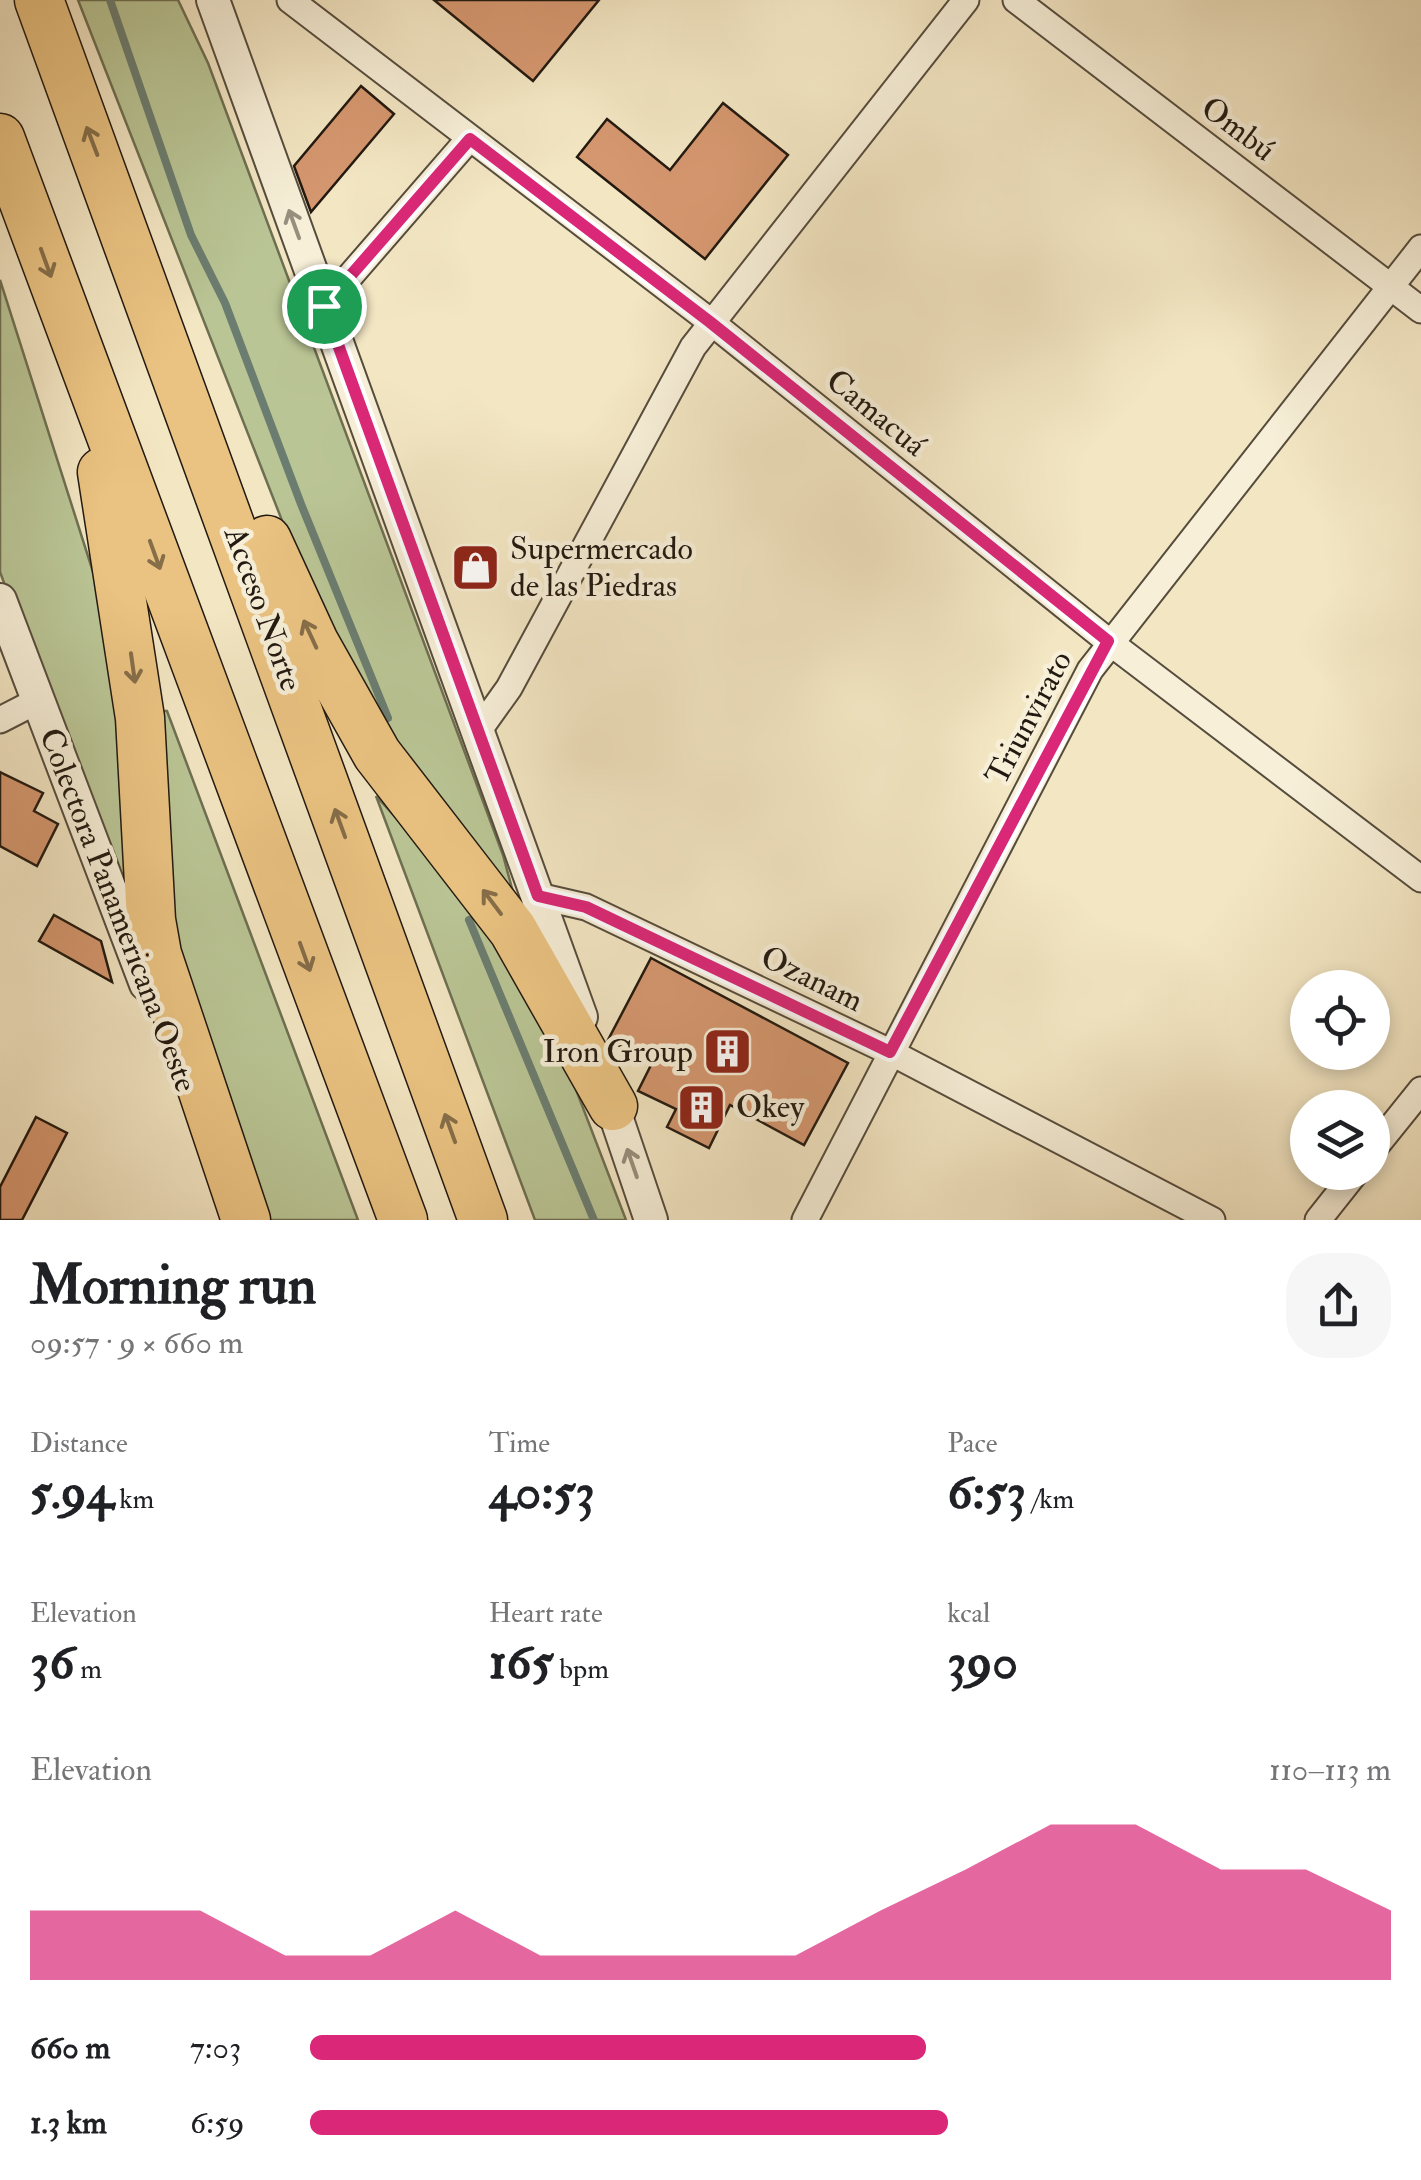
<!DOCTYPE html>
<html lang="en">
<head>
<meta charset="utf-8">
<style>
	body { margin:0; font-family:"IM FELL Double Pica",serif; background:#f6f6f6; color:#202124; height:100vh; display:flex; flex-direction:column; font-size:38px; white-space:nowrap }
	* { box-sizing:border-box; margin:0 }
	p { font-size:32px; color:#757577 }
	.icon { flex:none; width:55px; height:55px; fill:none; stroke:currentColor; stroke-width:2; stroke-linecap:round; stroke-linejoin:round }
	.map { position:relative; height:1220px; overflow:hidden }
	.details { display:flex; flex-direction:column; background:#fff; flex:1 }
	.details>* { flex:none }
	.tools { position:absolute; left:1290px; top:970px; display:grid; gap:20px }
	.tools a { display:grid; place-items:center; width:100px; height:100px; border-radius:50%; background:#fff; box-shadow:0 5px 15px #0003; font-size:50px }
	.pin { position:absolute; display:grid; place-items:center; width:85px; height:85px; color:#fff; margin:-42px; border:5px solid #fff; border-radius:50%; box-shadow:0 2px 10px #0007 }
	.round { display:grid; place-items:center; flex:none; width:105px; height:105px; border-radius:40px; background:#f6f6f6 }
	.overview { display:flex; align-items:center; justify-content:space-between; height:170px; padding:0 30px }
	h1 { font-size:55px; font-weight:700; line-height:75px }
	.stats { display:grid; grid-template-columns:repeat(3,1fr); gap:15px; height:170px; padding:10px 30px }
	.stats div { display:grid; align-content:center }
	.stats b { font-size:50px; font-weight:700 }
	.stats small { font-size:28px; font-weight:400 }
	.stats p { font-size:28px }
	.chart { height:280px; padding:20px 30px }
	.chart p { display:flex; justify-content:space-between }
	.chart svg { width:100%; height:180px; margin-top:10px; fill:#db2777; opacity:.7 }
	ul { padding:0 30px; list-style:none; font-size:32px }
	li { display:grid; grid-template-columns:160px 120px 1fr; align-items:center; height:75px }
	li i { height:25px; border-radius:12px; background:#db2777 }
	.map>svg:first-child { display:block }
	.green { fill:#bac595; stroke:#6e6f52; stroke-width:2.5 }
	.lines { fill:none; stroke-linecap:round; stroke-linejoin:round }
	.stream { stroke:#6b7d70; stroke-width:8 }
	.building { fill:#d5976f; stroke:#221910; stroke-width:2.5 }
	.minor-casing { stroke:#564c3d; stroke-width:29 }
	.tertiary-casing { stroke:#564c3d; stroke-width:36 }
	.motorway-casing { stroke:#221910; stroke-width:51 }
	.minor { stroke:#f7efd8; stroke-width:25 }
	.tertiary { stroke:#f7efd8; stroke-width:32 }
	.motorway { stroke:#eac382; stroke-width:48 }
	.oneway { stroke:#866e49 }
	.oneway2 { stroke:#978f7e }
	.route-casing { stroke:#fff; stroke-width:20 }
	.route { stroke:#db2777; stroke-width:12 }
	.labels { text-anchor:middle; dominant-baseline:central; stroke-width:9; stroke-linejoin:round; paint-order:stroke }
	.street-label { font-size:32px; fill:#221910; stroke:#f7efd8 }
	.poi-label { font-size:32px; fill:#221910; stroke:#f7efd8; text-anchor:start }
</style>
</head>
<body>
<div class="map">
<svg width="1421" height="1220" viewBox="0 0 1421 1220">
	<rect width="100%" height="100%" fill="#f3e6c3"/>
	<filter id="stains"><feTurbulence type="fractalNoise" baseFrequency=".002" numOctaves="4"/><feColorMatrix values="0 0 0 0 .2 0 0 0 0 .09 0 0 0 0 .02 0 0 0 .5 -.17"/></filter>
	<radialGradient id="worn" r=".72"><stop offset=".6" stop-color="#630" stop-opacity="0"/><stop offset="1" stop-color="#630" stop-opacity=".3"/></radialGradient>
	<g class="green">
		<path d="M78,0h100l30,63 295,792 17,63 -129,-162 -99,-210z"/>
		<path d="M0,280l108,339 35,340 -143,-387z"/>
		<path d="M160,711h7l191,509h-96l-89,-257z"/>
		<path d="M376,796l99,108 82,136 69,180h-91z"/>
	</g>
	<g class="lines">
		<g class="stream">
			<path d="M110,0l81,235 34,68 76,201 87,214"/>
			<path d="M469,920l125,300"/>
		</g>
	</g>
	<g class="building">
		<path d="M434,0h165l-66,81z"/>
		<path d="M361,86l33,28 -83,98 -17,-46z"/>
		<path d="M723,103l65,52 -83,104 -128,-102 30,-38 63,51z"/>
		<path d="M0,772l43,21 -9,18 24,13 -21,42 -37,-20z"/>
		<path d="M54,915l47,26 11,41 -73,-41z"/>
		<path d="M651,958l197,105 -44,82 -74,-40 -21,43 -42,-21 9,-18 -38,-18 14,-28 -44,-23z"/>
		<path d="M36,1117l31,16 -45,87h-22v-33z"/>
	</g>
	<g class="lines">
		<defs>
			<g id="minor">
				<path d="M290,0l421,322 397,319 313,238"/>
				<path d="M1016,0l405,310"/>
				<path d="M324,306l145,-167"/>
				<path d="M0,720l37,-19"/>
				<path d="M479,730l30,-42 184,-341 273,-347"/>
				<path d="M538,896l48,11 304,145 322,168"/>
				<path d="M1372,1151l49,-61"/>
				<path d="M805,1220l285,-550 331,-422"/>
				<path d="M1318,1220l38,-48"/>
			</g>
			<g id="tertiary">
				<path d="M213,0l368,1017"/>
				<path d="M0,600l146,384"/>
				<path d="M606,1087l45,133"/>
			</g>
			<g id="motorway">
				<path d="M39,0l444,1220"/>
				<path d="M0,138l403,1082"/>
				<path d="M102,472l38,246 11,202 6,34 89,266"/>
				<path d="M267,540l47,102 63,112 136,176 100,176"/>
			</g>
		</defs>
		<use href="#minor" class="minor-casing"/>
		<use href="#tertiary" class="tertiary-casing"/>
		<use href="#motorway" class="motorway-casing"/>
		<use href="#minor" class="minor"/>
		<use href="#tertiary" class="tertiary"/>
		<use href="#motorway" class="motorway"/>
	</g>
	<defs><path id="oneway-shaft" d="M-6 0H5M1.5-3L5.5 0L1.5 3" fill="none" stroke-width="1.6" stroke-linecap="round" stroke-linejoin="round" transform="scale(2.5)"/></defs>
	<g class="oneway">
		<use href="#oneway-shaft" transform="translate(92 141) rotate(-111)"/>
		<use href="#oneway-shaft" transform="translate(46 263) rotate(70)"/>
		<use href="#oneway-shaft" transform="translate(155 555) rotate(70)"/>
		<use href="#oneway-shaft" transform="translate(310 634) rotate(-115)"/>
		<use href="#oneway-shaft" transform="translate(133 668) rotate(82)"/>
		<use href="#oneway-shaft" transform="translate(340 823) rotate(-110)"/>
		<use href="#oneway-shaft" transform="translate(492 902) rotate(-127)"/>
		<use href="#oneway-shaft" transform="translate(305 957) rotate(70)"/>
		<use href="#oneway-shaft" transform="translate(450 1128) rotate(-110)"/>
	</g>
	<g class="oneway2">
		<use href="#oneway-shaft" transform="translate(294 224) rotate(-110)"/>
		<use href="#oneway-shaft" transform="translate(632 1163) rotate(-109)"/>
	</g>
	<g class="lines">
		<defs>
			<path id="route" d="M470,139l240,183 398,319 -218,411 -304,-145 -48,-11 -214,-590z"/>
		</defs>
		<use href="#route" class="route-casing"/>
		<use href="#route" class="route"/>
	</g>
	<defs>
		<symbol id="shop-square" viewBox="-11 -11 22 22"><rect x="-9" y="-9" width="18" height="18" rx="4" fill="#8f2418" stroke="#f7efd8"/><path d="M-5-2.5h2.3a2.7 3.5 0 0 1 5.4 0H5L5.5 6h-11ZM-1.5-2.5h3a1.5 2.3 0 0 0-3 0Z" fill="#fff"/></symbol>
		<symbol id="building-square" viewBox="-11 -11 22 22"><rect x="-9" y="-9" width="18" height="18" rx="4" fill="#8f2418" stroke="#f7efd8"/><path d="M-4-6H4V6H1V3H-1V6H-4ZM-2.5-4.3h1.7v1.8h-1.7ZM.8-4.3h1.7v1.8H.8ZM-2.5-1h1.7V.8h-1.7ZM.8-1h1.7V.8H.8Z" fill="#fff"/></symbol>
	</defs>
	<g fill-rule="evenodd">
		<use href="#shop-square" x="448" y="540" width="55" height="55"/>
		<use href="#building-square" x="700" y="1024" width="55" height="55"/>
		<use href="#building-square" x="674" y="1080" width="55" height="55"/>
	</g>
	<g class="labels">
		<g class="street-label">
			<text transform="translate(1238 129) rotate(37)">Ombú</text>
			<text transform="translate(876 413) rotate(39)">Camacuá</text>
			<text transform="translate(263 609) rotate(70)">Acceso Norte</text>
			<text transform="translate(1029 718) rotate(-62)">Triunvirato</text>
			<text transform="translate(118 910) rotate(69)">Colectora Panamericana Oeste</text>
			<text transform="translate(812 979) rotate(26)">Ozanam</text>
		</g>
		<g class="poi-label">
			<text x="510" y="549">Supermercado<tspan x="510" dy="37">de las Piedras</tspan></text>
			<text x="693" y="1052" text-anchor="end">Iron Group</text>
			<text x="736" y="1107">Okey</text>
		</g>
	</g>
	<rect width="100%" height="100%" filter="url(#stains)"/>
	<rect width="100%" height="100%" fill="url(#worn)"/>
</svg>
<div class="tools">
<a><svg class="icon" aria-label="locate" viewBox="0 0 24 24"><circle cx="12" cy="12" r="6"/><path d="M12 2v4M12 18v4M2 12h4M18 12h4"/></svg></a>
<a><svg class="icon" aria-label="layers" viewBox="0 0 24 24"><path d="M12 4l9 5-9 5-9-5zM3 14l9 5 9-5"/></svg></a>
</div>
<div class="pin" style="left:324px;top:306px;background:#1e9e55"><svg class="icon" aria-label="arrive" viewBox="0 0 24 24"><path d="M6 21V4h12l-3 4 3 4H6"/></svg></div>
</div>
<section class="details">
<div class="overview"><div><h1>Morning run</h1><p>09:57 · 9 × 660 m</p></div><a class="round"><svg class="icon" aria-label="share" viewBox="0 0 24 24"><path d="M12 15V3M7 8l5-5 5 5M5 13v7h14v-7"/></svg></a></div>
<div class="stats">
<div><p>Distance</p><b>5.94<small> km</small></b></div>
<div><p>Time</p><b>40:53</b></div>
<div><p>Pace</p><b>6:53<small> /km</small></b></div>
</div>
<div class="stats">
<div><p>Elevation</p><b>36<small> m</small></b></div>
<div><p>Heart rate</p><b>165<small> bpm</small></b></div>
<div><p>kcal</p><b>390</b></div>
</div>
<div class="chart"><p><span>Elevation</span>110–113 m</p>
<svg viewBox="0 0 160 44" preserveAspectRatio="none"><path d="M0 44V27L10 27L20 27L30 38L40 38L50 27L60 38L70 38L80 38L90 38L100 27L110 17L120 6L130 6L140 17L150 17L160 27V44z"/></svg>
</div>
<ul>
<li><b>660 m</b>7:03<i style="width:57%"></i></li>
<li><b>1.3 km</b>6:59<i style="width:59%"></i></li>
</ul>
</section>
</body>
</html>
